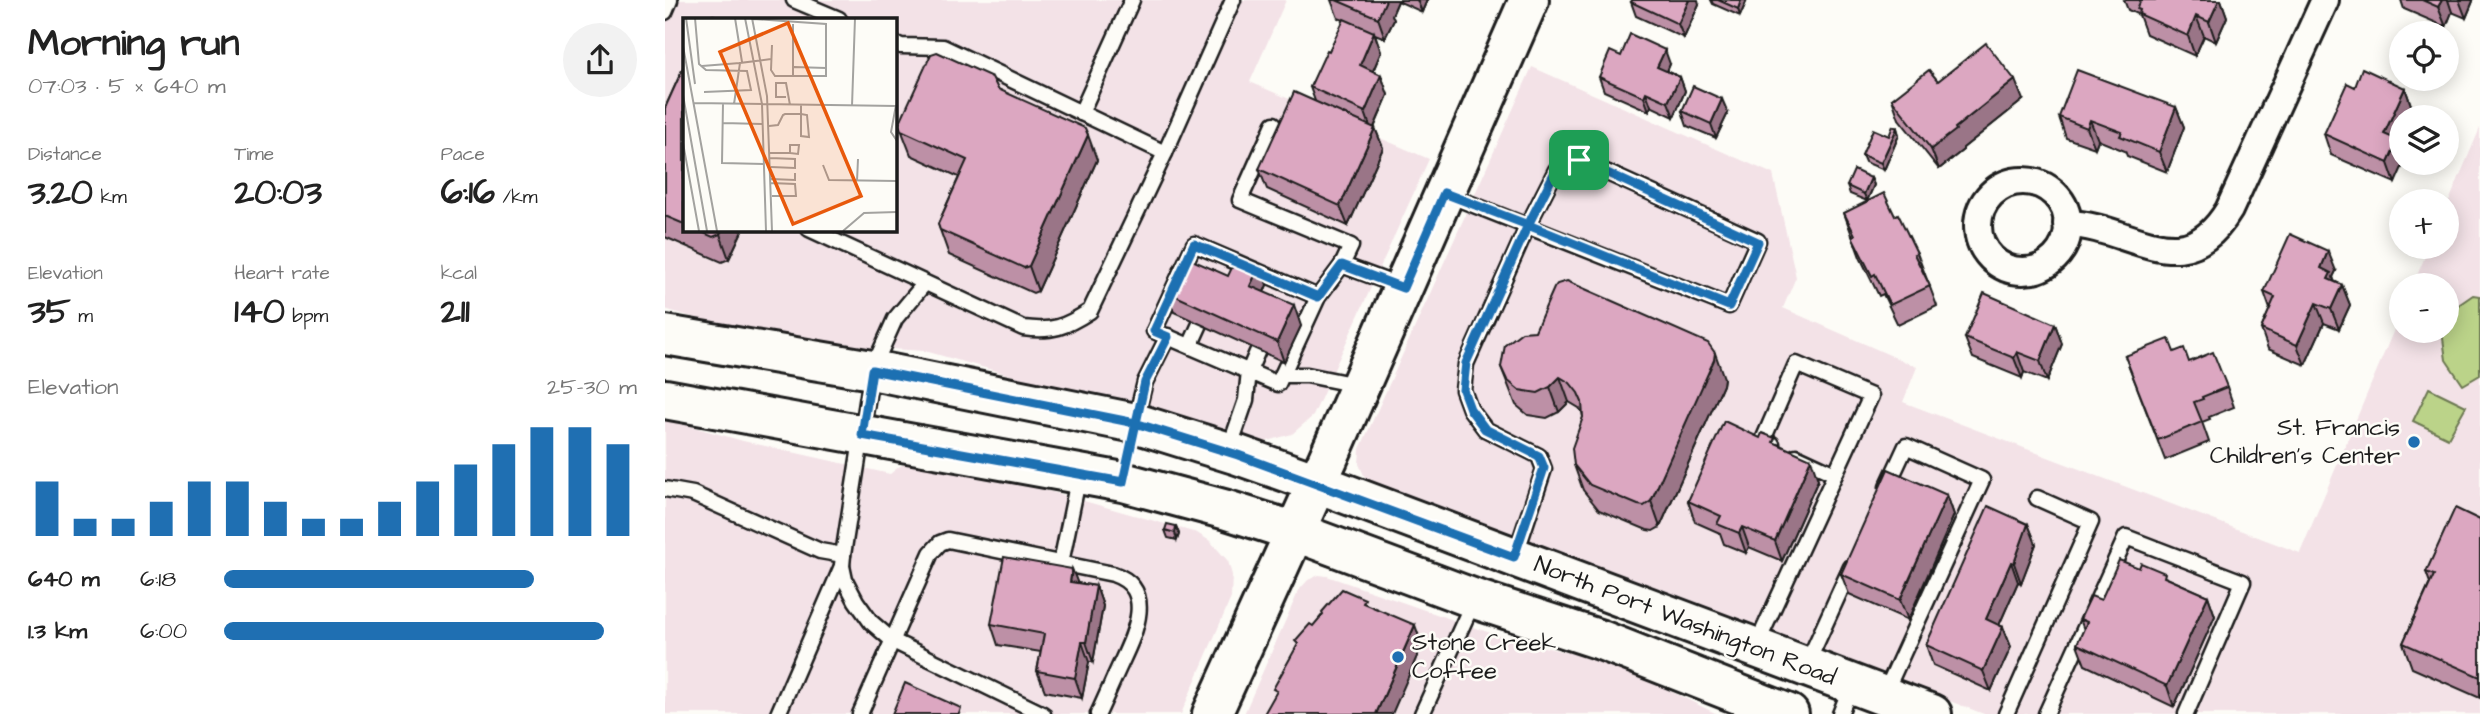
<!DOCTYPE html>
<html lang="en">
<head>
<meta charset="utf-8">
<style>
	body { margin:0; font-family:"Architects Daughter",sans-serif; background:#f2f2f2; color:#222; height:100vh; display:flex; flex-direction:column; font-size:26px; white-space:nowrap }
	* { box-sizing:border-box; margin:0 }
	p { font-size:23px; color:#767676 }
	.icon { flex:none; width:38px; height:38px; fill:none; stroke:currentColor; stroke-width:2; stroke-linecap:round; stroke-linejoin:round }
	.map { position:relative; flex:1; overflow:hidden }
	.side { display:flex; flex-direction:column; background:#fff; width:665px }
	.side>* { flex:none }
	.fabs { position:absolute; left:1724px; top:21px; display:grid; gap:14px }
	.fabs a { display:grid; place-items:center; width:70px; height:70px; border-radius:50%; background:#fff; box-shadow:0 4px 18px #0003; font-size:35px }
	.pin { position:absolute; display:grid; place-items:center; width:60px; height:60px; color:#fff; margin:-30px; border-radius:14px; box-shadow:0 4px 10px #0006 }
	.round { display:grid; place-items:center; flex:none; width:74px; height:74px; border-radius:37px; background:#f2f2f2 }
	.headline { display:flex; align-items:center; justify-content:space-between; height:119px; padding:0 28px }
	h1 { font-size:38px; font-weight:700; line-height:52px }
	.stats { display:grid; grid-template-columns:repeat(3,1fr); gap:10px; height:119px; padding:7px 28px }
	.stats div { display:grid; align-content:center }
	.stats b { font-size:35px; font-weight:700 }
	.stats small { font-size:19px; font-weight:400 }
	.stats p { font-size:19px }
	.chart { height:196px; padding:14px 28px }
	.chart p { display:flex; justify-content:space-between }
	.chart svg { width:100%; height:126px; margin-top:7px; stroke:#1f6fb2; stroke-width:6 }
	ul { padding:0 28px; list-style:none; font-size:23px }
	li { display:grid; grid-template-columns:112px 84px 1fr; align-items:center; height:52px }
	li i { height:18px; border-radius:9px; background:#1f6fb2 }
	main { display:flex; flex:1; min-height:0 }
	.map>svg:first-child { display:block }
	.built { fill:#f3e2e7; fill-rule:evenodd }
	.green { fill:#bbd389; stroke:#6c7852; stroke-width:2 }
	.lines { fill:none; stroke-linecap:round; stroke-linejoin:round }
	.lane-casing { stroke:#1c1c1c; stroke-width:19 }
	.street-casing { stroke:#1c1c1c; stroke-width:32 }
	.secondary-casing { stroke:#1c1c1c; stroke-width:44 }
	.lane { stroke:#fdfcf7; stroke-width:14 }
	.street { stroke:#fdfcf7; stroke-width:26 }
	.secondary { stroke:#fdfcf7; stroke-width:38 }
	.wall { fill:#bd90a6; stroke:#1c1c1c; stroke-width:2 }
	.shaded-wall { fill:#9a7587; stroke:#1c1c1c; stroke-width:2 }
	.building { fill:#dca7c1; stroke:#1c1c1c; stroke-width:2 }
	.route-casing { stroke:#fff; stroke-width:14 }
	.route { stroke:#1f6fb2; stroke-width:9 }
	.poi-dot { fill:#1f6fb2; stroke:#fdfcf7; stroke-width:2.5 }
	.labels { text-anchor:middle; dominant-baseline:central; stroke-width:5; stroke-linejoin:round; paint-order:stroke }
	.poi-label { font-size:24px; fill:#1c1c1c; stroke:#fdfcf7; text-anchor:end }
	.street-label { font-size:24px; fill:#1c1c1c; stroke:#fdfcf7 }
	.inset-road { fill:none; stroke:#a3a29f; stroke-width:2 }
	.view { fill:#e8590c; fill-opacity:0.15; stroke:#e8590c; stroke-width:3.5 }
	.inset-edge { fill:none; stroke:#1c1c1c; stroke-width:3.5 }
</style>
</head>
<body>
<main>
<section class="side">
<div class="headline"><div><h1>Morning run</h1><p>07:03 · 5 × 640 m</p></div><a class="round"><svg class="icon" aria-label="share" viewBox="0 0 24 24"><path d="M12 15V3M7 8l5-5 5 5M5 13v7h14v-7"/></svg></a></div>
<div class="stats">
<div><p>Distance</p><b>3.20<small> km</small></b></div>
<div><p>Time</p><b>20:03</b></div>
<div><p>Pace</p><b>6:16<small> /km</small></b></div>
</div>
<div class="stats">
<div><p>Elevation</p><b>35<small> m</small></b></div>
<div><p>Heart rate</p><b>140<small> bpm</small></b></div>
<div><p>kcal</p><b>211</b></div>
</div>
<div class="chart"><p><span>Elevation</span>25–30 m</p>
<svg viewBox="0 0 160 44" preserveAspectRatio="none"><path d="M5 44V25M15 44V38M25 44V38M35 44V32M45 44V25M55 44V25M65 44V32M75 44V38M85 44V38M95 44V32M105 44V25M115 44V19M125 44V12M135 44V6M145 44V6M155 44V12"/></svg>
</div>
<ul>
<li><b>640 m</b>6:18<i style="width:75%"></i></li>
<li><b>1.3 km</b>6:00<i style="width:92%"></i></li>
</ul>
</section>
<div class="map">
<svg width="1815" height="714" viewBox="0 0 1815 714">
	<rect width="100%" height="100%" fill="#fdfcf7"/>
	<filter id="ink" filterUnits="userSpaceOnUse"><feTurbulence type="fractalNoise" baseFrequency=".0143" numOctaves="2"/><feDisplacementMap in="SourceGraphic" scale="14" xChannelSelector="R" yChannelSelector="G"/><feConvolveMatrix kernelMatrix="1 2 1 2 8 2 1 2 1" color-interpolation-filters="sRGB"/></filter>
	<g filter="url(#ink)">
		<g class="built">
			<path d="M0,0h621l-36,82 179,77 -116,257 -21,18 -28,8 -155,-43 -53,-11 -131,-37 -99,-6 -86,-14 -75,-22zM19,19h210v210h-210z"/>
			<path d="M867,67l241,107 23,103 -13,31 134,59 -14,35 397,151 101,-240v18h46v-46h-34l16,-38h18v-41l33,-78v586h-496l-617,-232 -8,-18 1,-15z"/>
			<path d="M0,419l78,22 147,33 10,-8 11,-3 78,11 208,59 13,8 18,20 4,14 -1,23 -50,116h-516z"/>
			<path d="M654,575l8,1 175,61 113,27 102,50h-473l55,-124 9,-10z"/>
		</g>
		<g class="green">
			<path d="M1808,295l7,1v79l-17,10 -17,-25 -4,-29h5v-18z"/>
			<path d="M1764,388l37,18 -18,32 -35,-17z"/>
		</g>
		<g class="lines">
			<defs>
				<g id="lane">
					<path d="M129,0l45,19"/>
					<path d="M0,12l5,-12"/>
					<path d="M229,43l7,3 42,1 222,106"/>
					<path d="M416,113l51,-113"/>
					<path d="M609,124l-34,76 111,46 -9,19"/>
					<path d="M781,194l283,112 29,-65 -179,-81 -23,10 -28,55 -62,139 -3,26 7,19 15,20 54,27 5,13 -29,87"/>
					<path d="M144,229l214,99c30,4 42,-1 67,-17l75,-158 68,-153"/>
					<path d="M260,283l-30,36 -23,51 -29,185 -1,11 3,14 11,21 15,21 22,19 150,73"/>
					<path d="M653,297l-40,87 -124,-53 40,-87 124,53 24,-32 60,22"/>
					<path d="M525,346l10,-22"/>
					<path d="M617,375h25l50,10"/>
					<path d="M470,422l10,-40 23,-46"/>
					<path d="M563,452l18,-52 3,-29 9,-21"/>
					<path d="M1131,456l39,18"/>
					<path d="M0,489l28,5 127,57 23,4"/>
					<path d="M396,563l18,-88"/>
					<path d="M1091,646l115,-250 -75,-32 -33,76 9,4"/>
					<path d="M1141,666l45,-99"/>
					<path d="M1219,695l98,-215 -76,-34 -19,41"/>
					<path d="M113,714l64,-148"/>
					<path d="M195,714l71,-161 9,-10 8,-3 165,34c44,15 21,61 8,89 -8,17 -15,34 -23,51"/>
					<path d="M757,714l52,-114"/>
					<path d="M1175,714l11,-28"/>
					<path d="M1341,714l85,-192 -54,-24"/>
					<path d="M1381,714l80,-177 117,45 -57,132"/>
				</g>
				<g id="street">
					<circle cx="1358" cy="226" r="45"/>
					<path d="M1402,224c64,1 116,62 162,-14l96,-210"/>
				</g>
				<g id="secondary">
					<path d="M0,335l207,35 263,53 103,32 79,28 615,231"/>
					<path d="M0,399l458,83 104,28 66,21 182,68 126,41 188,74"/>
					<path d="M547,714l116,-255 201,-459"/>
				</g>
			</defs>
			<use href="#lane" class="lane-casing"/>
			<use href="#street" class="street-casing"/>
			<use href="#secondary" class="secondary-casing"/>
			<use href="#lane" class="lane"/>
			<use href="#street" class="street"/>
			<use href="#secondary" class="secondary"/>
		</g>
		<g class="wall">
			<path d="M666,0h96l-5,12 -24,-11 -6,14 2,5 -9,18 -10,-4 6,18 -8,19 8,4 7,20 -14,33h1l8,20 -35,78 -81,-37 -8,-20 56,-68 -5,-14 19,-36 15,-31 -6,-2z"/>
			<path d="M1046,0h36l-7,16 -27,-12z"/>
			<path d="M1459,0h97l6,17 -11,25 -12,-6 -9,20 -49,-22 -7,-19 -11,-5z"/>
			<path d="M1736,0h72v1l-7,17 -14,-6 -6,15 -42,-18z"/>
			<path d="M966,2l68,2 -15,34 -48,-22z"/>
			<path d="M956,56l49,8 -3,7 13,6 5,14 -11,26 -23,-11 -2,5 -45,-20 -5,-14z"/>
			<path d="M19,66v163h59l-14,30 -7,3 -57,-25v-129z"/>
			<path d="M1273,81l85,19 -60,48v2l-24,19 -40,-50 -7,-20z"/>
			<path d="M1690,87l50,1 7,20 -11,9v15l-4,8 4,8v15l-6,20 -64,-28 -7,-21z"/>
			<path d="M333,89l99,71 -59,131 -5,2 -84,-38 -11,-31 21,-47 -48,-22 -12,-31z"/>
			<path d="M1511,107l8,20 -17,45 -40,-16 -2,-5 -27,-11 -3,8 -29,-10 -7,-21z"/>
			<path d="M1017,111l46,2 -12,25 -29,-12z"/>
			<path d="M1232,128l2,7 -15,35 -19,-8 -3,-7 27,-19z"/>
			<path d="M1206,178l3,7 -7,16 -17,-7 -3,-8z"/>
			<path d="M1179,213l51,3 22,37 20,53 -39,19 -15,-31 -4,2 -19,-39z"/>
			<path d="M1671,271l-3,6 1,4 8,4 8,20 -11,24 -15,-6 -19,42 -37,-16 -7,-20 9,-20 -6,-17z"/>
			<path d="M563,276l39,9 -3,7 37,34 -17,36 -110,-50 -7,-20z"/>
			<path d="M1390,324l7,20 -15,37 -23,-9 -2,6 -49,-20 -8,-20z"/>
			<path d="M1509,352l53,35 7,20 -25,10 1,2 -8,3 7,20 -44,18 -40,-104z"/>
			<path d="M836,367l223,11 -1,7 -63,142 -7,4 -6,-1 -48,-20 -16,-20 -9,-25 9,-48 -1,-5 -3,-4 -10,-6 -10,10 -12,6 -19,-3 -12,-10z"/>
			<path d="M1095,438l16,6 42,36 -36,81 -33,-14 -3,6 -22,-9 -4,-11 -25,-11 -7,-21z"/>
			<path d="M1282,495l7,20 -46,105 -59,-26 -8,-20z"/>
			<path d="M1815,520v178l-68,-30 -9,-25 27,-60 -4,-11z"/>
			<path d="M1363,524l8,20 -15,39 -3,-1 -19,43 4,2 8,20 -20,44 -58,-26 -7,-20z"/>
			<path d="M511,526l3,8 -2,6 -9,-2 -3,-8z"/>
			<path d="M1474,568l28,10 41,18 7,20 -41,91 -89,-42 -8,-21 7,-14 -4,-11z"/>
			<path d="M407,569l5,14 19,3 7,20 -10,56h-4l-7,36 -37,-7 -8,-20 4,-19 -43,-7 -7,-21z"/>
		</g>
		<g class="shaded-wall">
			<path d="M719,0h13l1,1 -6,14 2,5 -9,18 -7,-20z"/>
			<path d="M752,0h10l-5,12z"/>
			<path d="M1024,0h9l1,4 -15,34 -6,-14z"/>
			<path d="M1076,0h6l-7,16 -2,-7z"/>
			<path d="M1554,0h2l6,17 -11,25 -7,-20z"/>
			<path d="M1777,0h6l4,12 -6,15 -8,-20z"/>
			<path d="M1794,0h14v1l-7,17z"/>
			<path d="M1531,16l8,20 -9,20 -7,-20z"/>
			<path d="M709,32l7,20 -14,33 -7,-20z"/>
			<path d="M1000,50l5,14 -7,17 -6,-14z"/>
			<path d="M716,75l7,20 -16,37 -7,-20z"/>
			<path d="M1015,77l5,14 -11,26 -6,-15z"/>
			<path d="M1350,80l8,20 -60,48v2l-24,19 -8,-20 24,-21z"/>
			<path d="M1740,88l7,20 -4,9h-7v15l-10,22 -7,-20z"/>
			<path d="M981,92l5,14 -2,5 -5,-14z"/>
			<path d="M1057,99l6,14 -12,25 -5,-14z"/>
			<path d="M1511,107l8,20 -17,45 -8,-20z"/>
			<path d="M1425,120l8,20 -3,8 -8,-20z"/>
			<path d="M710,128l8,20 -35,78 -8,-20z"/>
			<path d="M1232,128l2,7 -15,35 -3,-7z"/>
			<path d="M423,135l9,25 -59,131 -9,-25z"/>
			<path d="M1733,140l3,8v15h3l-9,20 -7,-20z"/>
			<path d="M1206,178l3,7 -7,16 -3,-7z"/>
			<path d="M57,229h21l-14,30 -9,-25z"/>
			<path d="M1663,251l8,20 -3,6 5,16 -17,-25z"/>
			<path d="M595,265l7,20 -9,21 -8,-20z"/>
			<path d="M1677,285l8,20 -11,24 -8,-20z"/>
			<path d="M1651,303l8,20 -19,42 -8,-20z"/>
			<path d="M629,305l7,21 -17,36 -7,-20z"/>
			<path d="M1390,324l7,20 -15,37 -7,-20z"/>
			<path d="M1352,352l7,20 -2,6 -8,-20z"/>
			<path d="M1050,353l9,25 -1,7 -63,142 -9,-26z"/>
			<path d="M895,377l9,25 -10,10 -9,-25z"/>
			<path d="M1146,459l7,21 -36,81 -7,-20z"/>
			<path d="M1282,495l7,20 -46,105 -8,-20z"/>
			<path d="M1363,524l8,20 -15,39 -7,-20z"/>
			<path d="M511,526l3,8 -2,6 -2,-7z"/>
			<path d="M1077,527l7,20 -3,6 -7,-20z"/>
			<path d="M1346,562l7,20 -25,57 -7,-20z"/>
			<path d="M407,569l8,20 -10,-7z"/>
			<path d="M431,586l7,20 -10,56 -7,-20z"/>
			<path d="M1543,596l7,20 -41,91 -7,-21z"/>
			<path d="M750,625l7,20 -30,69h-16z"/>
			<path d="M1338,627l8,20 -20,44 -8,-20z"/>
			<path d="M417,642l7,20 -7,36 -7,-20z"/>
		</g>
		<g class="building">
			<path d="M671,0h50l-8,18z"/>
			<path d="M967,0h57l-11,24 -47,-22z"/>
			<path d="M1053,0h23l-3,9z"/>
			<path d="M1476,0h78l-10,22 -13,-6 -8,20 -49,-22 1,-4 -3,-1z"/>
			<path d="M1757,0h20l-4,7z"/>
			<path d="M48,15l10,4h-18z"/>
			<path d="M679,19l30,13 -14,33 21,10 -16,37 -55,-25 17,-37 2,1z"/>
			<path d="M965,34l35,16 -8,17 23,10 -12,25 -22,-10 -2,5 -45,-20 11,-26 11,5z"/>
			<path d="M1321,43l29,37 -60,48 1,2 -25,19 -39,-50 37,-29 9,11z"/>
			<path d="M272,52l55,25 6,12 87,39 3,7 -59,131 -5,2 -84,-38 -2,-6 29,-64 -66,-30 -2,-6 32,-70z"/>
			<path d="M19,66v158l-19,-8v-108z"/>
			<path d="M1697,68l43,20 -21,46 14,6 -10,23 -64,-29 23,-51 8,4z"/>
			<path d="M1412,70l99,37 -17,45 -39,-16 2,-4 -32,-12 -3,8 -28,-11z"/>
			<path d="M1028,86l29,13 -11,25 -29,-13z"/>
			<path d="M629,92l81,36 -35,78 -81,-37z"/>
			<path d="M1228,126l4,2 -16,35 -19,-8 11,-26 16,7z"/>
			<path d="M1189,170l17,8 -7,16 -17,-8z"/>
			<path d="M1219,193l11,23 3,-2 19,39 -3,1 16,32 -40,19 -15,-31 -3,2 -20,-40 3,-1 -11,-22z"/>
			<path d="M30,229h27l-2,5 -7,3z"/>
			<path d="M1625,234l38,17 -7,17 10,5 -3,6 14,6 -11,24 -15,-6 -19,42 -36,-16 14,-32 -11,-5z"/>
			<path d="M573,255l22,10 -10,21 44,19 -17,37 -110,-50 16,-36 45,20z"/>
			<path d="M902,281l141,62 7,10 -1,7 -63,141 -7,5 -6,-1 -48,-20 -16,-20 -2,-17 11,-31 -1,-15 -4,-9 -8,-10 -10,-6 -10,10 -12,6 -19,-3 -12,-10 -6,-13 4,-22 17,-13 13,-1 19,-43 3,-4z"/>
			<path d="M1319,293l71,31 -15,37 -23,-9 -3,6 -49,-20z"/>
			<path d="M1504,339l5,13 10,-4 5,14 24,-10 14,35 -25,10 1,2 -9,3 8,20 -44,18 -33,-84z"/>
			<path d="M1059,421l36,17 2,-5 13,5 -2,4 38,17 -36,82 -33,-14 -3,6 -22,-9 4,-8 -33,-15z"/>
			<path d="M1223,469l59,26 -47,105 -59,-26z"/>
			<path d="M1323,506l40,18 -14,39 -3,-1 -25,57 17,8 -20,44 -57,-26z"/>
			<path d="M1790,508l25,12v157l-77,-34 31,-68 -8,-3z"/>
			<path d="M502,524l9,2 -1,7 -10,-3z"/>
			<path d="M339,557l68,12 -2,13 26,4 -10,56h-4l-7,36 -38,-7 7,-37 -53,-10z"/>
			<path d="M1454,560l20,8 2,-5 24,10 -1,4 44,19 -41,90 -90,-42 10,-22 -7,-3 11,-23 10,4z"/>
			<path d="M677,589l23,10 -2,4 52,22 -39,89h-112l13,-23 -4,-2 25,-45 -3,-3 15,-17 3,2 10,-12 -1,-2z"/>
			<path d="M240,683l56,25 -2,6h-67z"/>
		</g>
	</g>
	<g class="lines" filter="url(#ink)">
		<defs>
			<path id="route" d="M914,160l-23,10 -28,55 -84,-32 -41,95 -61,-23 -24,32 -124,-53 -40,87 14,6 -23,45 -22,100 -261,-47 10,-65 263,53 103,32 276,102 30,-89 -5,-12 -54,-27 -15,-20 -7,-19 3,-27 62,-138 201,81 29,-64 -179,-82"/>
		</defs>
		<use href="#route" class="route-casing"/>
		<use href="#route" class="route"/>
	</g>
	<g class="poi-dot">
		<circle cx="1749" cy="442" r="7"/>
		<circle cx="733" cy="657" r="7"/>
	</g>
	<g class="labels">
		<g class="poi-label">
			<text x="1735" y="428">St. Francis<tspan x="1735" dy="28">Children's Center</tspan></text>
			<text x="747" y="643" text-anchor="start">Stone Creek<tspan x="747" dy="28">Coffee</tspan></text>
		</g>
		<g class="street-label">
			<text transform="translate(1020 621) rotate(21)">North Port Washington Road</text>
		</g>
	</g>
	<g transform="translate(18 18)">
		<rect width="214" height="214" fill="#fdfcf7"/>
		<path class="inset-road" d="M3,0l9,66M12,0l4,46 7,6 41,1 4,19 -47,2M52,0l7,44M62,0l17,86 4,127M69,0l15,78 5,135M70,1l73,5v52h-51l-4,-6 1,-25M110,6v53M0,28l34,185M19,48l38,-3M111,49l32,1M0,77l24,136M103,79h-10v-14h10l4,22M11,85l203,3M40,85l-1,60 42,1M51,86l6,-41 31,-4M213,87l-5,27 6,9M169,88l3,-88M40,105l39,1M86,108l9,-1 5,-10 2,-1h16l6,1 2,22 -8,-1v-31M0,125l16,88M87,135h20l8,1 1,-9h-9v8M87,140l25,1v9l-24,-1M140,147l6,15 68,1M88,161l24,1v-7M174,163l1,-22M88,165l24,1 1,12h-24M160,213l21,-18 33,-1"/>
		<path class="view" d="M105,5l73,173 -68,28 -73,-172z"/>
		<rect width="214" height="214" class="inset-edge"/>
	</g>
</svg>
<div class="fabs">
<a><svg class="icon" aria-label="locate" viewBox="0 0 24 24"><circle cx="12" cy="12" r="6"/><path d="M12 2v4M12 18v4M2 12h4M18 12h4"/></svg></a>
<a><svg class="icon" aria-label="layers" viewBox="0 0 24 24"><path d="M12 4l9 5-9 5-9-5zM3 14l9 5 9-5"/></svg></a>
<a>+</a>
<a>−</a>
</div>
<div class="pin" style="left:914px;top:160px;background:#1e9e55"><svg class="icon" aria-label="arrive" viewBox="0 0 24 24"><path d="M6 21V4h12l-3 4 3 4H6"/></svg></div>
</div>
</main>
</body>
</html>
